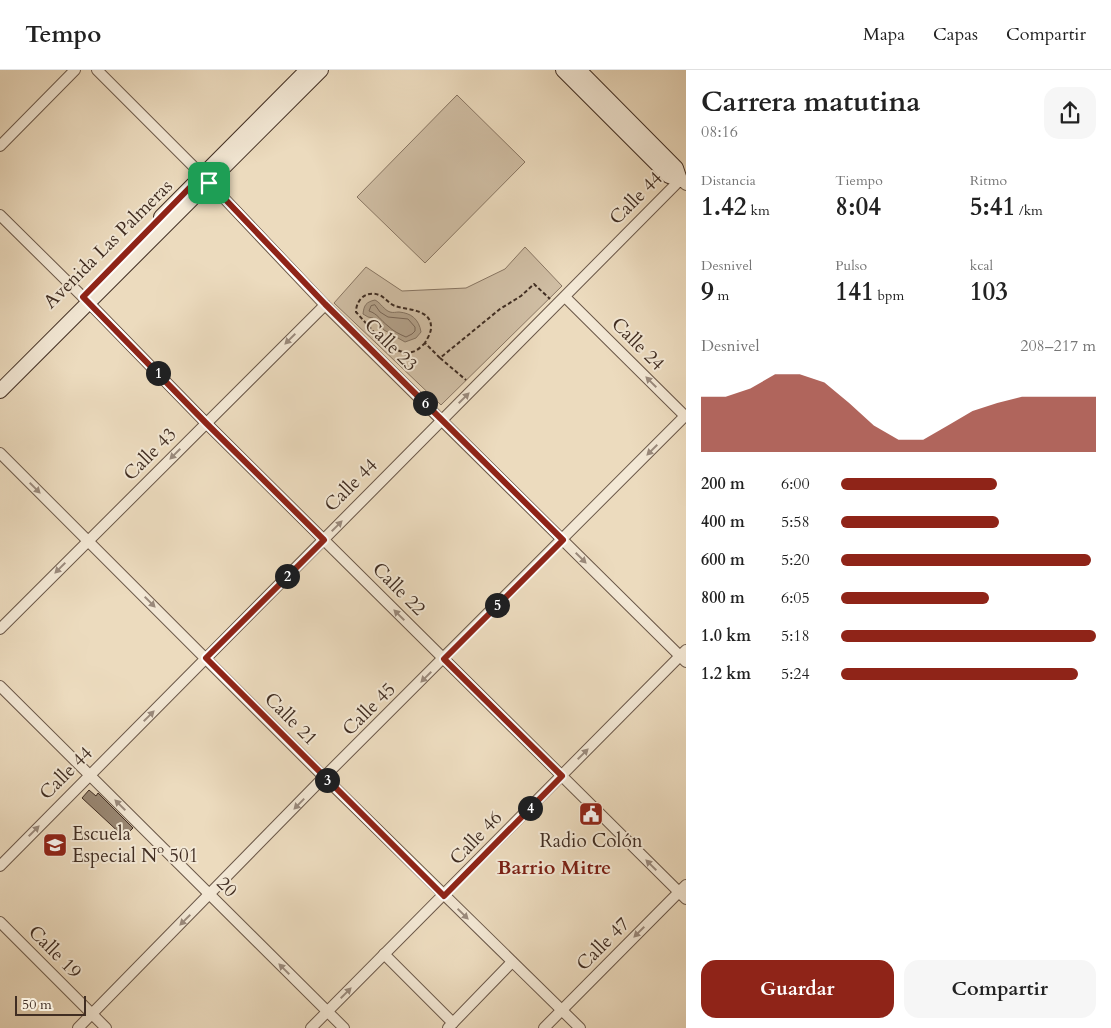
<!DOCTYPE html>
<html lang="es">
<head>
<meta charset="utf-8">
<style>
	body { margin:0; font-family:Cardo,serif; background:#f6f6f6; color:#222; height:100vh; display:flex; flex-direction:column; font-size:19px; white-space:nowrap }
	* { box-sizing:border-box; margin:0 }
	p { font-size:16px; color:#767676 }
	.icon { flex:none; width:28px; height:28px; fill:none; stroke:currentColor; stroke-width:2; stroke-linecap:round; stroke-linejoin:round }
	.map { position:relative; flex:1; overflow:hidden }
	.sheet { display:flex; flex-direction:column; background:#fff; width:425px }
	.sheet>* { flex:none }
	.scale { position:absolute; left:15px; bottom:12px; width:71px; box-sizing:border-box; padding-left:5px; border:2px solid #402d22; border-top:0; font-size:14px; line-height:18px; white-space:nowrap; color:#402d22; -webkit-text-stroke:4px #f3e8d5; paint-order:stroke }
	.pin { position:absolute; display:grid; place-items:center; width:42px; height:42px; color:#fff; margin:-21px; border-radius:10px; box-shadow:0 2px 8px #0006 }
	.km { position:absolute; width:25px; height:25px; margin:-12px; border-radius:50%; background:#222; color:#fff; font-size:14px; line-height:25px; text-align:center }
	.round { display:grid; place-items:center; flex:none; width:52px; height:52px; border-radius:15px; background:#f6f6f6 }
	.head { display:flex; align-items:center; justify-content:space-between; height:85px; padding:0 15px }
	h1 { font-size:28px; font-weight:700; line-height:38px }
	.stats { display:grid; grid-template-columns:repeat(3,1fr); gap:8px; height:85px; padding:5px 15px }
	.stats div { display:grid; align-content:center }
	.stats b { font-size:25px; font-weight:700 }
	.stats small { font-size:14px; font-weight:400 }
	.stats p { font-size:14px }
	.chart { height:140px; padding:10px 15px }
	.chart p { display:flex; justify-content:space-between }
	.chart svg { width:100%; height:90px; margin-top:5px; fill:#8f2418; opacity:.7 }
	.action { display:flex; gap:10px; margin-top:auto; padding:10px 15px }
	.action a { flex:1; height:58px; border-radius:15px; background:#8f2418; color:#fff; font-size:20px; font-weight:700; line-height:58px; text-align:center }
	.action a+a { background:#f6f6f6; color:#222 }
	ul { padding:0 15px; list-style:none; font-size:16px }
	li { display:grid; grid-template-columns:80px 60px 1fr; align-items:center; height:38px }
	li i { height:12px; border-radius:6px; background:#8f2418 }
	header { display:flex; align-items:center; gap:30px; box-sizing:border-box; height:70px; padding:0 25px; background:#fff; border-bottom:1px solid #e0e0e0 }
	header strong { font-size:24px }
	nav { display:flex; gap:28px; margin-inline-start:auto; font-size:18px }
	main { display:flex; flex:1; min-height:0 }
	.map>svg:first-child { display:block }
	.green { fill:#cfbda3; stroke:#887562 }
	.water { fill:#b2a089; stroke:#847260 }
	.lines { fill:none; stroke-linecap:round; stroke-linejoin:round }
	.shore { stroke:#796656; stroke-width:1 }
	.building { fill:#998773; stroke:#402d22 }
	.street-casing { stroke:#6b5849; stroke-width:12 }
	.secondary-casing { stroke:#402d22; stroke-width:16 }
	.path { stroke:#402d22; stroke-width:2; stroke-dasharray:4 2.5; stroke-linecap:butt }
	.street { stroke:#f3e8d5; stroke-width:10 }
	.secondary { stroke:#f3e8d5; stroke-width:14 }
	.oneway { fill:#9a8a7c }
	.route-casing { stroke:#fff; stroke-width:10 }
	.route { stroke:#8f2418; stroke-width:6 }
	.labels { text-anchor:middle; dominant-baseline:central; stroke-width:4; stroke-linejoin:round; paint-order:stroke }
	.street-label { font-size:19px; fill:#402d22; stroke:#f3e8d5 }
	.poi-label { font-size:19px; fill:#402d22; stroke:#f3e8d5; text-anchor:start }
	.neighbourhood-label { font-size:20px; font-weight:bold; fill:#7a1f14; stroke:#f3e8d5 }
</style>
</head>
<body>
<header>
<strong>Tempo</strong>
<nav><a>Mapa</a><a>Capas</a><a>Compartir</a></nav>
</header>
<main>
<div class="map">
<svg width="686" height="958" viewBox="0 0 686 958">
	<rect width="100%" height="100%" fill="#ecdbbe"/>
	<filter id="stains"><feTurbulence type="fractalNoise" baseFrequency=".004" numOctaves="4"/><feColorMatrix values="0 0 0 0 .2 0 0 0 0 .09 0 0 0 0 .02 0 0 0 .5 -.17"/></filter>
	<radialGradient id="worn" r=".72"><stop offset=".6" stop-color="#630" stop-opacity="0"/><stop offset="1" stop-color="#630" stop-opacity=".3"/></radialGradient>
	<g class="green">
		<path d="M457,25l68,67 -100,101 -68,-66z"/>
		<path d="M525,177l37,39 -121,119 -107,-102 32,-36 36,24 64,-3 39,-19z"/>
	</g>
	<path class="water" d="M375,230c6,3 9,10 15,12 3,1 6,0 9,0 12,1 20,7 22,20l-5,6 -11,4 -21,-12 -11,-12 -5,-1 -5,-3c1,-9 3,-12 12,-14z"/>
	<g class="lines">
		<path class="shore" d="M375,235l5,7 8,5 20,2 7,8v4l-3,3 -6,3c-7,-3 -13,-6 -18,-11 -8,-6 -10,-12 -19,-15l2,-5z"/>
	</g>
	<path class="building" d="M89,720l7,6 2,-3 35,35 -9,9 -42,-39z"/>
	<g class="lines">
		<defs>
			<g id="street">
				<path d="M97,0l105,105 123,130 361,357"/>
				<path d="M0,76l75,-76"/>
				<path d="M0,145l89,88 117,120 480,476"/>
				<path d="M565,227l121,120"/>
				<path d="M0,383l324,324 256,251"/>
				<path d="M0,559l325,-324"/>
				<path d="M0,616l344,342"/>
				<path d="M0,796l680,-686 6,5"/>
				<path d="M0,852l106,106"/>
				<path d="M384,884l69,69"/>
				<path d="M78,958l246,-251 362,-362"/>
				<path d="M311,958l375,-378"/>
				<path d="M448,958l64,-66"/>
				<path d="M544,958l142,-143"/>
			</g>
			<g id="secondary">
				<path d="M563,0l106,106 11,4"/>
				<path d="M579,0l97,98 4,12"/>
				<path d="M161,147l146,-147"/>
				<path d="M0,321l321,-321"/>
			</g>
		</defs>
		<use href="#street" class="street-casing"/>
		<use href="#secondary" class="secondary-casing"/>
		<g class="path">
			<path d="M425,273c-3,3 -8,8 -13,9 -20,5 -44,-27 -56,-40 0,-12 10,-22 23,-17 6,2 10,9 16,11 12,4 37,3 36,22 0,5 -4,11 -6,15l15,15 60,-49 21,-13 13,-12 16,15"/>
			<path d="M440,288l26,22"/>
		</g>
		<use href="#street" class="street"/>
		<use href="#secondary" class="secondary"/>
	</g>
	<defs><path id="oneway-solid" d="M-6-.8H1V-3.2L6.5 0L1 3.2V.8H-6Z" transform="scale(1.25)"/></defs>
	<g class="oneway">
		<use href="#oneway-solid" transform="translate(290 269) rotate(135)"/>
		<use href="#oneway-solid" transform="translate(651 312) rotate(-135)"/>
		<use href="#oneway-solid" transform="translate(464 328) rotate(-45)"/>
		<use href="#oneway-solid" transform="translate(652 380) rotate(135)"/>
		<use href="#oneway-solid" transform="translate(175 384) rotate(135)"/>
		<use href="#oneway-solid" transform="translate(35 418) rotate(45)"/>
		<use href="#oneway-solid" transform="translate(337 456) rotate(-45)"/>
		<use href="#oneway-solid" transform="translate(581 488) rotate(45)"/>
		<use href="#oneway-solid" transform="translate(60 498) rotate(135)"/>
		<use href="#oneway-solid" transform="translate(150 532) rotate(45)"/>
		<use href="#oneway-solid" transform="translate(399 545) rotate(-135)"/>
		<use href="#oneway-solid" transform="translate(426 607) rotate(135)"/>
		<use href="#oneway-solid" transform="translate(149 646) rotate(-45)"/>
		<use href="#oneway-solid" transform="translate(583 684) rotate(-45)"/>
		<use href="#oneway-solid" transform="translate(299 734) rotate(134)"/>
		<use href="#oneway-solid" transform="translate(120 735) rotate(-135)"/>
		<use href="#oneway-solid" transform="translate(34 761) rotate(-45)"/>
		<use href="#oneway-solid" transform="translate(651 795) rotate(-135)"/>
		<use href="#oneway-solid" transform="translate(463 844) rotate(44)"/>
		<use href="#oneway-solid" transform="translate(185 850) rotate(135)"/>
		<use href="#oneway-solid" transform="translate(639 862) rotate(135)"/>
		<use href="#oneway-solid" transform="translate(284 899) rotate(-135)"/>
		<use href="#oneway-solid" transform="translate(346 923) rotate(-45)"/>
	</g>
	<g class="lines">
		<defs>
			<path id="route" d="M202,105l123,129 238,236 -119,119 118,117 -118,120 -238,-238 118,-118 -118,-117 -123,-126z"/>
		</defs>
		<use href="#route" class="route-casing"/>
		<use href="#route" class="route"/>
	</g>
	<defs>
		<symbol id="civic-square" viewBox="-11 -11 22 22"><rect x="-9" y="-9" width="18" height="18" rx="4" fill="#8f2418" stroke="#f3e8d5"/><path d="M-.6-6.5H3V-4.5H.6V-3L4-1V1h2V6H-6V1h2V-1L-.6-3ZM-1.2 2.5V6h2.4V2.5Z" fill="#fff"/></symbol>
		<symbol id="school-square" viewBox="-11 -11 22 22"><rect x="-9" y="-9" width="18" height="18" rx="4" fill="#8f2418" stroke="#f3e8d5"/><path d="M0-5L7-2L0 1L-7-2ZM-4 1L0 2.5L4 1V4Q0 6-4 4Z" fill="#fff"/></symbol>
	</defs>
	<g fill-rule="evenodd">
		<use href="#civic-square" x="577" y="730" width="28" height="28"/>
		<use href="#school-square" x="41" y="761" width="28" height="28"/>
	</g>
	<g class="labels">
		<g class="street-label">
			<text transform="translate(636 128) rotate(-45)">Calle 44</text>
			<text transform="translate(108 174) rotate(-45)">Avenida Las Palmeras</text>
			<text transform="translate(638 274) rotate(45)">Calle 24</text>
			<text transform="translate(391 275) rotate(45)">Calle 23</text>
			<text transform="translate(150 384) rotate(-45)">Calle 43</text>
			<text transform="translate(351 415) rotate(-45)">Calle 44</text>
			<text transform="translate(399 519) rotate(45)">Calle 22</text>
			<text transform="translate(369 639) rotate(-45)">Calle 45</text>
			<text transform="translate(291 649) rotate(45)">Calle 21</text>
			<text transform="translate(66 703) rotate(-45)">Calle 44</text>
			<text transform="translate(476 768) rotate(-46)">Calle 46</text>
			<text transform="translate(227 817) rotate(45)">20</text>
			<text transform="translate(603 874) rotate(-45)">Calle 47</text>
			<text transform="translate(55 882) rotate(45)">Calle 19</text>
		</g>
		<g class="poi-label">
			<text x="72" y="764">Escuela<tspan x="72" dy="22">Especial Nº 501</tspan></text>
			<text x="591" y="771" text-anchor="middle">Radio Colón</text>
		</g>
		<g class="neighbourhood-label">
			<text x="554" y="797">Barrio Mitre</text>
		</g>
	</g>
	<rect width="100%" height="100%" filter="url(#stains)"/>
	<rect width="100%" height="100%" fill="url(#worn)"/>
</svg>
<div class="scale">50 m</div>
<div class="pin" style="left:209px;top:113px;background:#1e9e55"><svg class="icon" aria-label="arrive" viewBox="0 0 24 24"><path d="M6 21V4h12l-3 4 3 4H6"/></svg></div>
<b class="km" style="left:158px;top:303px">1</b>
<b class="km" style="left:287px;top:506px">2</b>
<b class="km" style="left:327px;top:710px">3</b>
<b class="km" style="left:530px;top:738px">4</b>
<b class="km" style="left:497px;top:535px">5</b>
<b class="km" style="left:425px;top:333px">6</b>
</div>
<section class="sheet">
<div class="head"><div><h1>Carrera matutina</h1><p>08:16</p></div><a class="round"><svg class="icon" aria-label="share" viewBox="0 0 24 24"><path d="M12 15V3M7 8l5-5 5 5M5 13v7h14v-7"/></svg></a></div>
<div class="stats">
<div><p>Distancia</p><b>1.42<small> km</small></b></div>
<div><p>Tiempo</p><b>8:04</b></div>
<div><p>Ritmo</p><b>5:41<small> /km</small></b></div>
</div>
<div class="stats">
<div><p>Desnivel</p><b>9<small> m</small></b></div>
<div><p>Pulso</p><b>141<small> bpm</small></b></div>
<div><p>kcal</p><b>103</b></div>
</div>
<div class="chart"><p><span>Desnivel</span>208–217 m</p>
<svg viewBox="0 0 160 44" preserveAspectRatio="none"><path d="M0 44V17L10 17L20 13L30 6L40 6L50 10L60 20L70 31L80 38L90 38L100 31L110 24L120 20L130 17L140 17L150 17L160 17V44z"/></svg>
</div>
<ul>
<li><b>200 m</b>6:00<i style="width:61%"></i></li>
<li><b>400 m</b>5:58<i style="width:62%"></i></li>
<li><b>600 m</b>5:20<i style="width:98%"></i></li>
<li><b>800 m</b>6:05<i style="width:58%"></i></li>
<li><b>1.0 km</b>5:18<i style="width:100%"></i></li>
<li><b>1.2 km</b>5:24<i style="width:93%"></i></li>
</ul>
<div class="action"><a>Guardar</a><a>Compartir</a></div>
</section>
</main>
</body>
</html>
